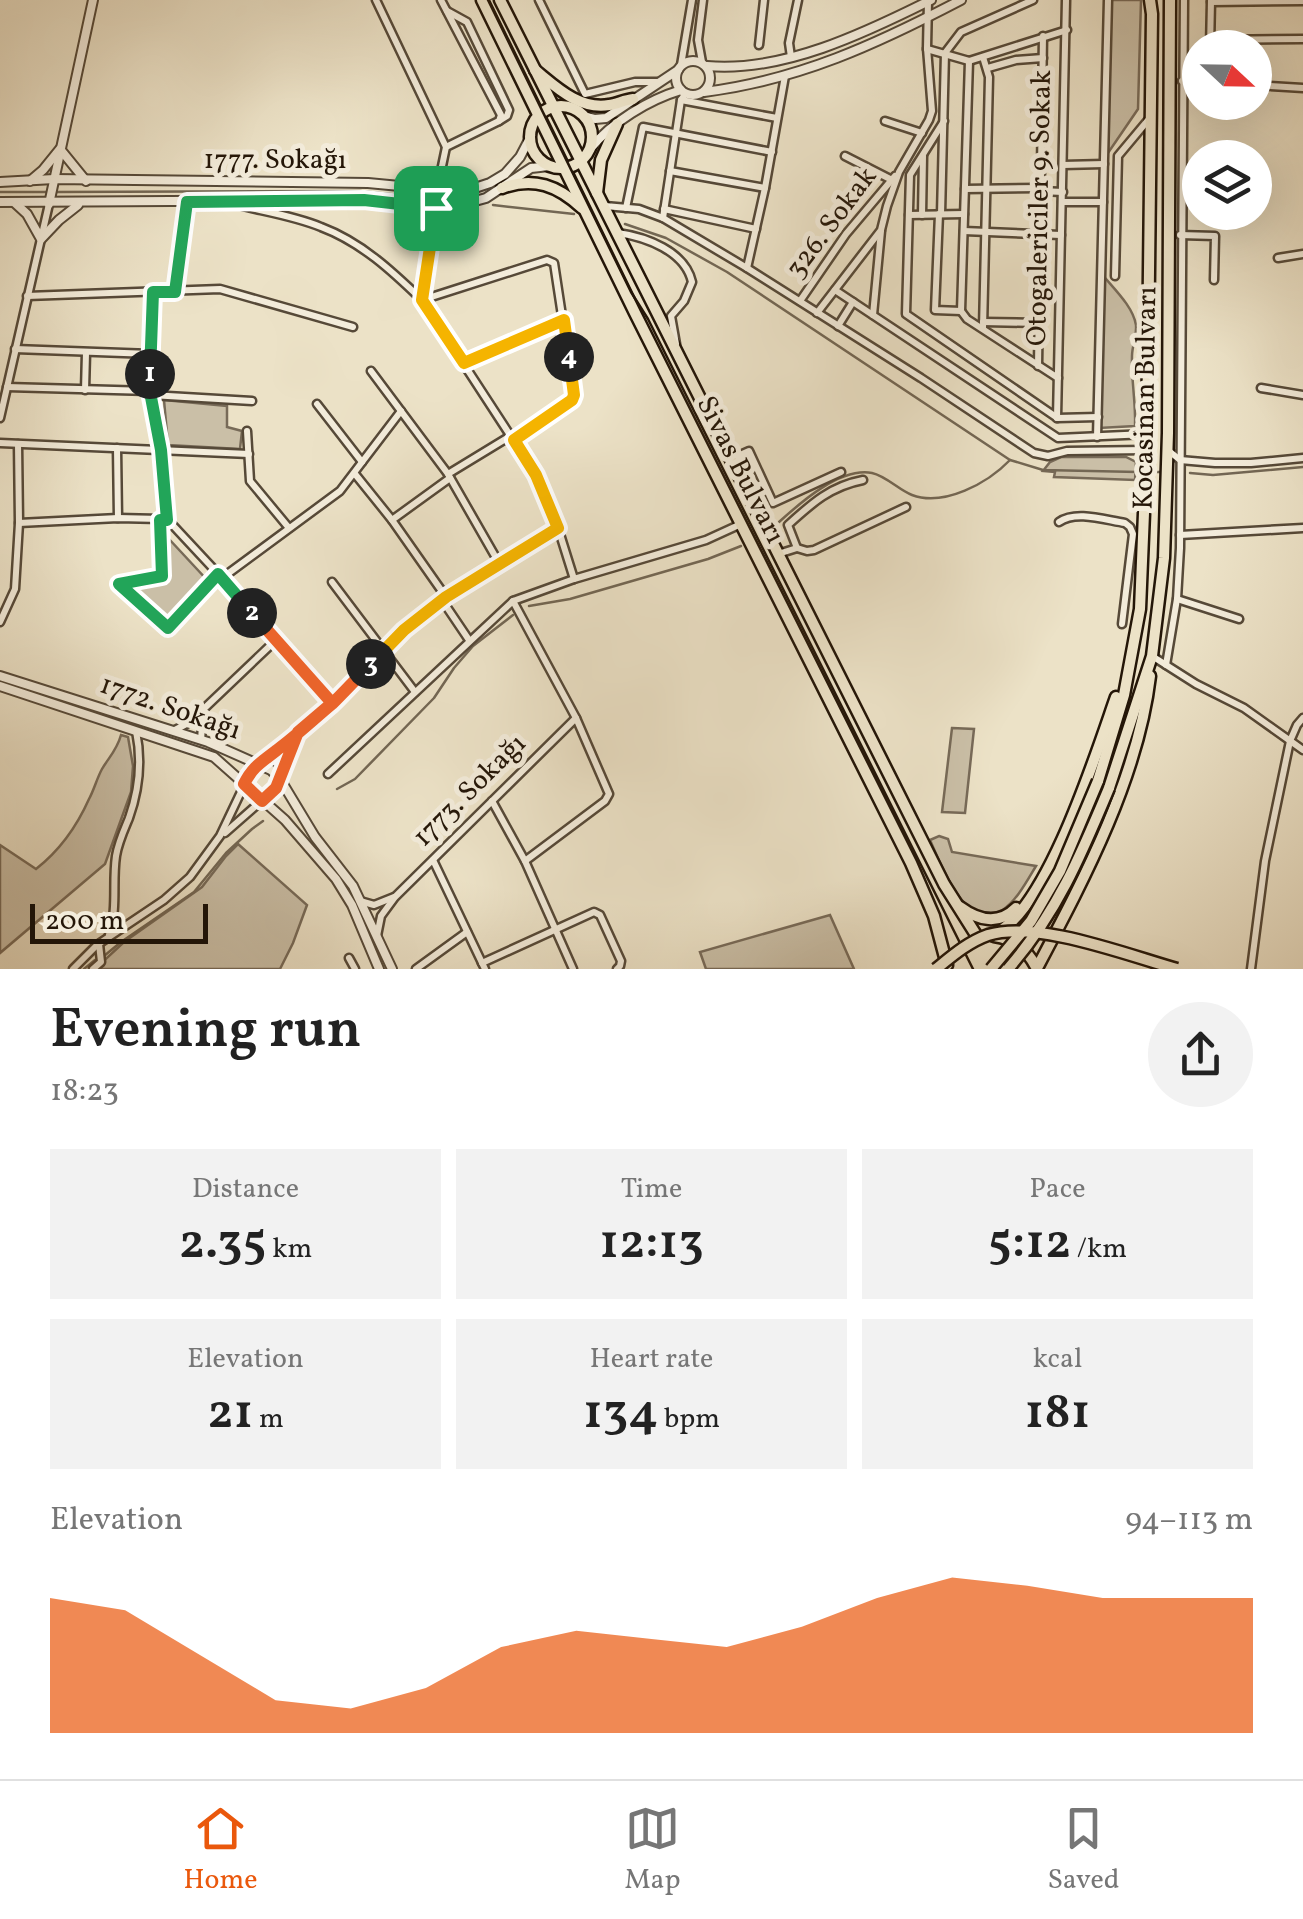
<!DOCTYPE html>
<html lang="en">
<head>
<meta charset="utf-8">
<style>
	body { margin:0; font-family:Vollkorn,serif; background:#f2f2f2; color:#222; height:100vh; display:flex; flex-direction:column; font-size:38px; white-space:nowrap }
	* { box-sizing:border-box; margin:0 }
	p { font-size:32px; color:#767676 }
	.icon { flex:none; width:55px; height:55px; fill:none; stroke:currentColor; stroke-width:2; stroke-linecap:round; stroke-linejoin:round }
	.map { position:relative; height:969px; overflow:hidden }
	.side { display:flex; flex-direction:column; background:#fff; flex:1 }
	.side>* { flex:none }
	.needle { width:65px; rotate:112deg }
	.tools { position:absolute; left:1182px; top:30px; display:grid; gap:20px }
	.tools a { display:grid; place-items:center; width:90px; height:90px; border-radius:50%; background:#fff; box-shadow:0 10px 40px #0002; font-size:50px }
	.scale { position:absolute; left:30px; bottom:25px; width:178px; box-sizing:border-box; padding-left:10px; border:5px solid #241608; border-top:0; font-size:28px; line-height:35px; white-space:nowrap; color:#241608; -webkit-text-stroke:8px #f3ecdb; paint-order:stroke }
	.pin { position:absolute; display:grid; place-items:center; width:85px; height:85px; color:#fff; margin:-42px; border-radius:20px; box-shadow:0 5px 15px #0006 }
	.km { position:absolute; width:50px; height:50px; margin:-25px; border-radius:50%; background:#222; color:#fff; font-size:28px; line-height:50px; text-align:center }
	.round { display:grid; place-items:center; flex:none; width:105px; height:105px; border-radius:52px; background:#f2f2f2 }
	.head { display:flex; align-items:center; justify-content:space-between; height:170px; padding:0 50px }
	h1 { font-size:55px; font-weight:600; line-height:75px }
	.figures { display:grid; grid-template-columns:repeat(3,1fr); gap:15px; height:170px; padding:10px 50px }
	.figures div { display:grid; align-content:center; border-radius:0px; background:#f2f2f2; text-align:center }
	.figures b { font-size:50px; font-weight:600 }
	.figures small { font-size:28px; font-weight:400 }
	.figures p { font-size:28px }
	.chart { height:280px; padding:20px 50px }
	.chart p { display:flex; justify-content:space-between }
	.chart svg { width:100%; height:180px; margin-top:10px; fill:#ea580c; opacity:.7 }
	.dock { display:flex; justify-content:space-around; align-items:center; height:140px; border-top:2px solid #e0e0e0; background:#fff; font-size:28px; color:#767676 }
	.dock a { display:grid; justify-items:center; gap:5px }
	.dock .current { color:#ea580c }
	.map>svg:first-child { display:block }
	.green { fill:#cabfa7; stroke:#776a58; stroke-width:2.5 }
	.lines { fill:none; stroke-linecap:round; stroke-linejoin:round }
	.stream { stroke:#736754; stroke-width:2.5 }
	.minor-casing { stroke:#564938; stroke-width:11 }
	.tertiary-casing { stroke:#564938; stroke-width:12 }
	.trunk-casing { stroke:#241608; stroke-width:15 }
	.minor { stroke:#f3ecdb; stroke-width:6 }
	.tertiary { stroke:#f3ecdb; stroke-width:8 }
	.trunk { stroke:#ece2c7; stroke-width:10 }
	.tram { stroke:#241608; stroke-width:2.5 }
	.trunk-bridge-casing { stroke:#241608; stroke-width:15; stroke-linecap:butt }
	.trunk-bridge { stroke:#ece2c7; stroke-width:10 }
	.split-1-casing { stroke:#fff; stroke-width:20 }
	.split-2-casing { stroke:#fff; stroke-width:20 }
	.split-3-casing { stroke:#fff; stroke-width:20 }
	.split-4-casing { stroke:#fff; stroke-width:20 }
	.split-5-casing { stroke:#fff; stroke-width:20 }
	.split-1 { stroke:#22a559; stroke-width:12 }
	.split-2 { stroke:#22a559; stroke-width:12 }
	.split-3 { stroke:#f0652b; stroke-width:12 }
	.split-4 { stroke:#f5b400; stroke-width:12 }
	.split-5 { stroke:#f5b400; stroke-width:12 }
	.labels { text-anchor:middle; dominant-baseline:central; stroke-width:10; stroke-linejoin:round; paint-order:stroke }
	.street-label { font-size:28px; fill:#241608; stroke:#f3ecdb }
</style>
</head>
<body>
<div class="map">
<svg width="1303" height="969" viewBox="0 0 1303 969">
	<rect width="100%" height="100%" fill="#ece2c7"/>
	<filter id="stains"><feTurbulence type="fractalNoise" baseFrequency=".002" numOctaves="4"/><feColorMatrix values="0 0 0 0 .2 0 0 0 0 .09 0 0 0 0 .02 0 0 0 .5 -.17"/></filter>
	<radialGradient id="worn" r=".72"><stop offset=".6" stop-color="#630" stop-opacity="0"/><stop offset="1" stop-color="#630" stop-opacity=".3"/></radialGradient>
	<g class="green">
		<path d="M1108,0h33l-3,109 -30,44z"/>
		<path d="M1101,273c12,15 32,33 35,52 1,10 -4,21 -4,31 -1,24 4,46 3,70l-36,2z"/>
		<path d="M164,400l63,6v21l15,4 -2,18 -72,-4z"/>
		<path d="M1061,457h65l10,5 -1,18 -81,-3 1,-5 -12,-1 7,-9z"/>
		<path d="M169,539l39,42 -38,44 -42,-39 39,-6z"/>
		<path d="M952,728l22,1 -9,84 -23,-1z"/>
		<path d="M121,735l7,2 5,29 -2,26 -26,72 -105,89v-108l36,24c23,-18 41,-43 53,-70 5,-9 8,-21 13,-30 7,-12 15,-19 19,-34z"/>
		<path d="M939,836l9,3 4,13 84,14c-9,15 -20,36 -35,45 -36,22 -61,-49 -71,-71z"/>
		<path d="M238,844l69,61 -14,38 -13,26h-185l29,-27 78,-55 24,-31z"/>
		<path d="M830,915l24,54h-148l-6,-17z"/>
	</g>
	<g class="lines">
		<g class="stream">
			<path d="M0,192h48"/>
			<path d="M56,192l304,-1 69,7"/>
			<path d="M493,205l81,9"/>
			<path d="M625,224l41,14 61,34 283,188 33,10 95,2"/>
			<path d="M1154,472h6"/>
			<path d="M1190,473l23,2 90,-8"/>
			<path d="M779,522c21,-19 61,-55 93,-49 14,3 27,17 40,22 32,12 76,-12 98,-35"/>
			<path d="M529,606l41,-7 138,-40 33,-13"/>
			<path d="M337,789l18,-10 79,-81 20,-30 19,-22 40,-31"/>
			<path d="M104,956l17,-14 73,-50 32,-39 26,-24 11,-8"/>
			<path d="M84,969l11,-9"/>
		</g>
		<defs>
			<g id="minor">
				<path d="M376,0l70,147 -9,43 -1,18 -14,92 114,175 18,40 20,64 132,-39 35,-16"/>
				<path d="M441,0l60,115 -2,6 -53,26"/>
				<path d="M539,0l46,94 50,-12h22"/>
				<path d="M1211,2l92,-1"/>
				<path d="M447,11l20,11 42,88 -2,6 -8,5"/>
				<path d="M1210,40l93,-1"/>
				<path d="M759,45l5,-45"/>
				<path d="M1210,48l1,-47"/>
				<path d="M927,49l42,12"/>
				<path d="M791,57l-2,-14 9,-43"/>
				<path d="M983,57l6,20 -6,251"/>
				<path d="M969,61l98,-31"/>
				<path d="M702,62l-4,-22 5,-40"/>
				<path d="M681,65l11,-65"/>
				<path d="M988,68l28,-8 27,-2"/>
				<path d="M1182,81l18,1"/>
				<path d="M1255,85l48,3"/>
				<path d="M681,100l96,18"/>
				<path d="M885,121l37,12"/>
				<path d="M944,121l-34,54 -4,139 150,103"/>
				<path d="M845,156l47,24"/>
				<path d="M1063,165l41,-1"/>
				<path d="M670,171l95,17"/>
				<path d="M965,189l76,-1"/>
				<path d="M1041,191l22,1"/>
				<path d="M1062,202h41"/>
				<path d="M230,203c30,8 62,12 91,24 40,15 71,44 101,73l125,-40 7,3 20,132 -4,6 -56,38"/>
				<path d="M605,206l34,3 24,9 84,50 174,110 113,75 14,3 19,-5 79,-1"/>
				<path d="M626,208l17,-81 129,25"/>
				<path d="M664,209l92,20"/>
				<path d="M939,214l-4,96 26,1"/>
				<path d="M941,214l4,-161 16,-21 72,-32"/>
				<path d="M909,215l55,-1"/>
				<path d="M922,215l1,-59"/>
				<path d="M663,218l18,-118 5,-7"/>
				<path d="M964,231l97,4"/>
				<path d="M618,233c28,4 67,18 74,49l-8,19 -13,15 5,28"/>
				<path d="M1180,235l35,1 -1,44"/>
				<path d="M1278,258l25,-4"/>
				<path d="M747,268l18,-80 20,-112"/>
				<path d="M1115,276l3,-120 31,-37"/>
				<path d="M835,290l223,148 89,-4"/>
				<path d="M175,291l12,-89"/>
				<path d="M153,292l-3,99 11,59 6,69 55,59 110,125"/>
				<path d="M27,296l193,-7 133,38"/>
				<path d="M800,301l46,-67 49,-58"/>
				<path d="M961,311l8,-250"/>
				<path d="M961,311l6,8 91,59"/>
				<path d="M817,313l64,-83 6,-24 12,-34 30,-52 3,-9 -5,-63 1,-47"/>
				<path d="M873,315l8,-84"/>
				<path d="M983,322l56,1"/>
				<path d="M838,326l15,-24"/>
				<path d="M15,349l136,5"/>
				<path d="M464,363l100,-43"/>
				<path d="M1038,366l5,-330"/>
				<path d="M371,371l77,103 51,89"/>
				<path d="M7,387l143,4"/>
				<path d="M1261,388l42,7"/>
				<path d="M85,390l1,-37"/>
				<path d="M151,395l101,6"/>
				<path d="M317,404l45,58"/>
				<path d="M0,418l49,-214"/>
				<path d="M1057,418l9,-418"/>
				<path d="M1057,418l41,-1"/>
				<path d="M247,431l3,50 39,47"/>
				<path d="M1097,437l11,-437"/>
				<path d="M0,443l249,11"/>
				<path d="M117,448l1,70"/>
				<path d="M1169,451l11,9 35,3h36l52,-5"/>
				<path d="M731,459l18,-8 24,52 68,-31"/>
				<path d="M355,474l37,46 54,77"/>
				<path d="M448,474l64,-39"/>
				<path d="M161,519l1,57 -43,8 49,44 50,-54"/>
				<path d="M392,520l58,-42"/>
				<path d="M1059,522c17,-12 46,-2 66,1l5,4 3,7 -11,90"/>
				<path d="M19,523l99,-5 43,1"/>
				<path d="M1180,535l123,-7"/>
				<path d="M797,548l10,3 7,-1 92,-43"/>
				<path d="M778,554l19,-6 -9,-23c24,-22 43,-39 75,-45"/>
				<path d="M222,578l118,-87 61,-80"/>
				<path d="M332,582l83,110"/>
				<path d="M1177,599l62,20"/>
				<path d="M442,600l27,40"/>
				<path d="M513,601l63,117 33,76 -4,7 -80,60"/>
				<path d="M0,622l15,-33 4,-66 -1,-79"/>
				<path d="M1152,656l44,28 48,24 59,42"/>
				<path d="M1166,665l11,-66 3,-51 4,-548"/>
				<path d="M175,730l15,-8 86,-82"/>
				<path d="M201,740l2,-28"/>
				<path d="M328,774l185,-173 61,-22"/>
				<path d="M492,801l33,60 48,108"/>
				<path d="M225,833l51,-45 20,-51"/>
				<path d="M433,860l52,109"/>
				<path d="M360,901l14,4 20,-8"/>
				<path d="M109,935c9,-28 3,-51 7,-79 2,-13 8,-26 13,-38 10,-28 13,-58 7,-87"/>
				<path d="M377,936l4,-20 14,-19 181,-179"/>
				<path d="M349,958l6,11"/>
				<path d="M482,963l112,-51 6,3 21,46 -1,5 -3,3"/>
				<path d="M73,969l24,-24 67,-45 26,-23 30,-41 30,-63 13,-14 12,-7 57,-49 72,-73 42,-33 112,-70"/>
				<path d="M93,969l8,-7 -2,-18"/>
				<path d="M416,969l51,-37"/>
				<path d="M1251,969l14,-108 25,-120 7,-16 6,-7"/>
			</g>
			<g id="tertiary">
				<circle cx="693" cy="78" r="17"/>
				<path d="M707,66c75,7 158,-33 224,-66"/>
				<path d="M704,92c95,-12 173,-48 257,-92"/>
				<path d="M584,116l11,3 11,-1 72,-48"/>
				<path d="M590,149c22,-27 58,-49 91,-59"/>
				<path d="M30,181l13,-11 17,-21 26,32"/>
				<path d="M0,182l54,-3 314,4 95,9 27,-9 15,-9 15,-17 11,-21"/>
				<path d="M0,202l365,-2 81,9 40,-11 45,-30 18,-2"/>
				<path d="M15,203l12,11 14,25 18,-19 19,-15"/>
				<path d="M49,204l44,-204"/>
				<path d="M0,676l208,66 63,28 9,9 35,58 38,49 39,83"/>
				<path d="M0,686l214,71 71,63 51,59 16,26 27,64"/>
			</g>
			<g id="trunk">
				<path d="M482,0l153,313 276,550 23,53 13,49"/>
				<path d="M500,0l444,884 34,54"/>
				<path d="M535,70c21,17 44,40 74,35 8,-1 15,-5 24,-6"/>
				<circle cx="561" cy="137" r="31"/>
				<path d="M502,188c32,-12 56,-2 80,20"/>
				<path d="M597,193l4,-33 16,-36"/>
				<path d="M1098,781l26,-86 16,-86 7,-168 5,-427 -2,-14"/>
				<path d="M1109,788l43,-132 12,-98 4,-125 2,-433"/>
				<path d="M960,907c19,14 39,18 56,1"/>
				<path d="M997,933c52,-29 99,-179 119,-236"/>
				<path d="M994,936c21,3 34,14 43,33"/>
				<path d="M1037,968c47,-89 101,-190 113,-292"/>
			</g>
		</defs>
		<use href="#minor" class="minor-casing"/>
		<use href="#tertiary" class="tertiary-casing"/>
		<use href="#trunk" class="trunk-casing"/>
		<use href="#minor" class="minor"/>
		<use href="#tertiary" class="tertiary"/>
		<use href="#trunk" class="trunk"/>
		<path class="tram" d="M488,0l143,292 17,27 325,650"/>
		<defs>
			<g id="trunk-bridge">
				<path d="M936,969c16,-13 32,-27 52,-34 49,-15 139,20 189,34"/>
				<path d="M991,969l40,-48 29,-50 38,-90"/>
				<path d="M1008,969c49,-56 73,-114 101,-181"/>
			</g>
		</defs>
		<use href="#trunk-bridge" class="trunk-bridge-casing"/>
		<use href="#trunk-bridge" class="trunk-bridge"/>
	</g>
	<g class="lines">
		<defs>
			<path id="split-1" d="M150,374l3,-82h22l12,-90 177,-2 72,8"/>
			<path id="split-2" d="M150,374v18l11,58 6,70h-7l2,56 -43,8 49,44 50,-54 34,39"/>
			<path id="split-3" d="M252,613l80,90 -34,29 -22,56 -14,13 -18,-17c9,-18 18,-22 33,-34 19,-14 37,-31 55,-46 13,-13 26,-27 39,-40"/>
			<path id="split-4" d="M371,664l33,-34 42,-33 112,-69 -22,-53 -22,-35 58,-40 2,-5 -5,-38"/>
			<path id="split-5" d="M436,208l-14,92 42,63 100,-43 5,37"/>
		</defs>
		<use href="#split-1" class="split-1-casing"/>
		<use href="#split-2" class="split-2-casing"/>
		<use href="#split-3" class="split-3-casing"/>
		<use href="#split-4" class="split-4-casing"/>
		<use href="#split-5" class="split-5-casing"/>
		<use href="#split-1" class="split-1"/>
		<use href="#split-2" class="split-2"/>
		<use href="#split-3" class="split-3"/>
		<use href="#split-4" class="split-4"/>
		<use href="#split-5" class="split-5"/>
	</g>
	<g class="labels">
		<g class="street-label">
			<text x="275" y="160">1777. Sokağı</text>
			<text transform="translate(1040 208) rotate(-89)">Otogalericiler 9. Sokak</text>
			<text transform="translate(832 223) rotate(-53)">326. Sokak</text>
			<text transform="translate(1146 398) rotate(-89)">Kocasinan Bulvarı</text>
			<text transform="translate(740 470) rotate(63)">Sivas Bulvarı</text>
			<text transform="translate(170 708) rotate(19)">1772. Sokağı</text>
			<text transform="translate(470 791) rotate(-45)">1773. Sokağı</text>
		</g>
	</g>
	<rect width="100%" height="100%" filter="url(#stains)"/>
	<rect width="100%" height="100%" fill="url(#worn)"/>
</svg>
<div class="tools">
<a><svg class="needle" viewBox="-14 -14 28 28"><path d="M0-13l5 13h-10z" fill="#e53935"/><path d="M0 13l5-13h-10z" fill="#767676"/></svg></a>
<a><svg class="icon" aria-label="layers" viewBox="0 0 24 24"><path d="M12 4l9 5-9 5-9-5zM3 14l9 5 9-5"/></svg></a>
</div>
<div class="scale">200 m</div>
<div class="pin" style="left:436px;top:208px;background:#1e9e55"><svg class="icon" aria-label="arrive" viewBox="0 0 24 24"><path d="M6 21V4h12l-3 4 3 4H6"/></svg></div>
<b class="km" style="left:150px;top:374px">1</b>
<b class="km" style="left:252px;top:613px">2</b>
<b class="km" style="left:371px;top:664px">3</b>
<b class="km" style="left:569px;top:357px">4</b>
</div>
<section class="side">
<div class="head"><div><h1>Evening run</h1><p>18:23</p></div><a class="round"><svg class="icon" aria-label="share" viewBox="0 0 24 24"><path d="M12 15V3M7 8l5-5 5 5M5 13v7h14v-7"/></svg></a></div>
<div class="figures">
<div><p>Distance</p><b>2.35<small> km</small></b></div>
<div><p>Time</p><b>12:13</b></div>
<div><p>Pace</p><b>5:12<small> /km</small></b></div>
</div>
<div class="figures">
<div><p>Elevation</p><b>21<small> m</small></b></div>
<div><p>Heart rate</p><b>134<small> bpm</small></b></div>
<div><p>kcal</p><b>181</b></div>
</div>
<div class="chart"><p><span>Elevation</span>94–113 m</p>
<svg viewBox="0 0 160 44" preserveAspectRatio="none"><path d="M0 44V11L10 14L20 25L30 36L40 38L50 33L60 23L70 19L80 21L90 23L100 18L110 11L120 6L130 8L140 11L150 11L160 11V44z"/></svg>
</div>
</section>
<nav class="dock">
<a class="current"><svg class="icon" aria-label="home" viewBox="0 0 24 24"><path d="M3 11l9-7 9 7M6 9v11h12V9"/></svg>Home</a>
<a><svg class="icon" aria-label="map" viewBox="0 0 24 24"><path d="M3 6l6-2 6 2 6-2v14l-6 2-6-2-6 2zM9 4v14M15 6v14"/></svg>Map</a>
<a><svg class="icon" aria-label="saved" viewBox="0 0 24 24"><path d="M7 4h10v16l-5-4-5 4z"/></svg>Saved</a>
</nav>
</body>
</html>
